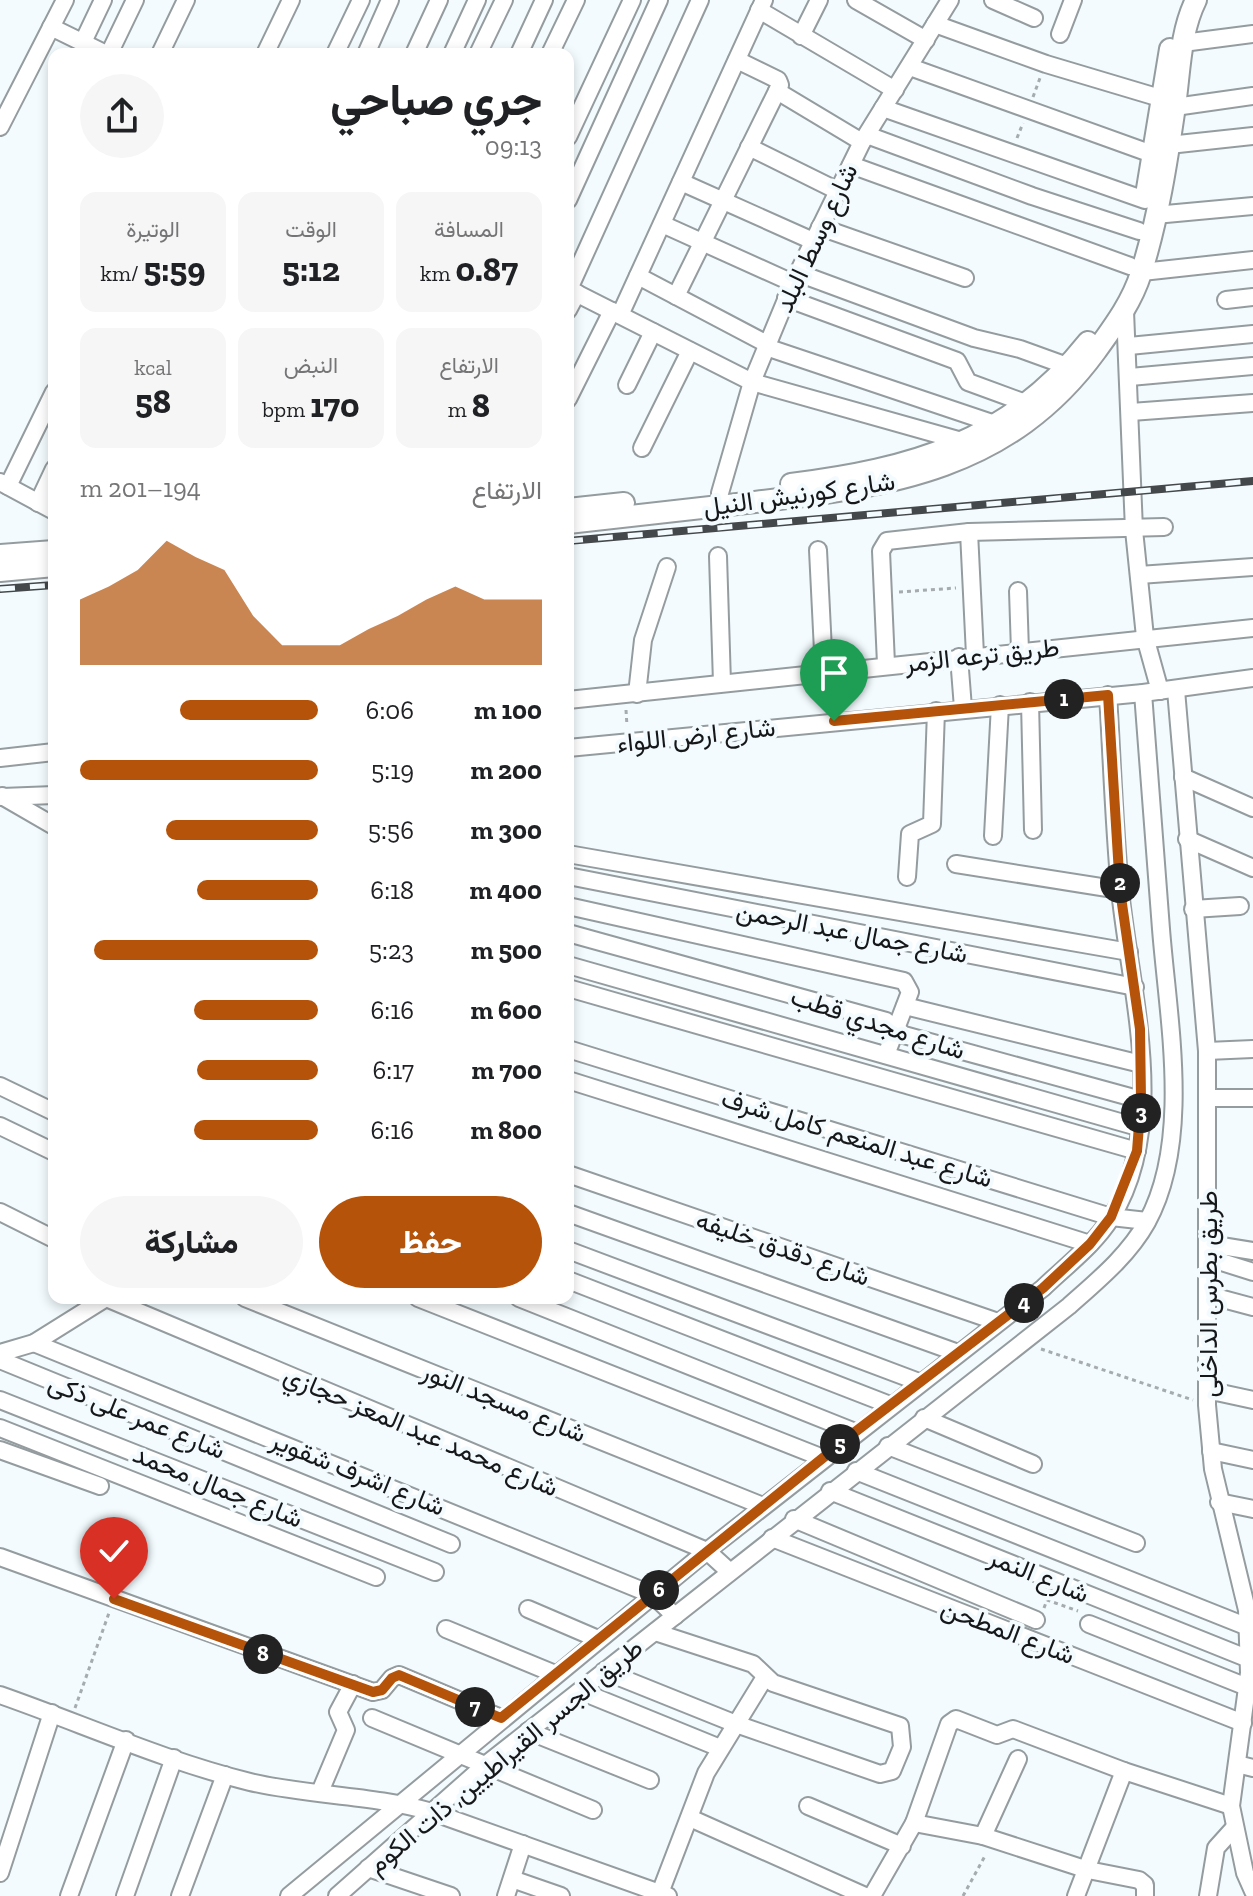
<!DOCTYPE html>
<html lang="ar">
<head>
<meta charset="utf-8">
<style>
	body { margin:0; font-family:"Zilla Slab",Vazirmatn,serif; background:#f6f6f6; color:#202124; direction:rtl; height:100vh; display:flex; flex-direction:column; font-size:30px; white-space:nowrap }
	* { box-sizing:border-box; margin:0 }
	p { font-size:26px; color:#757577 }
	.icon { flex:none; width:44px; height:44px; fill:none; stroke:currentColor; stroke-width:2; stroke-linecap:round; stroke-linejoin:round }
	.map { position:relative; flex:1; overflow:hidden; direction:ltr }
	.sheet { position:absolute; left:48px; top:48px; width:526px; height:1256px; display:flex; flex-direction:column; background:#fff; border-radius:16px; box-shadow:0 4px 12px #0003; direction:rtl }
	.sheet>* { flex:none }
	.pin { position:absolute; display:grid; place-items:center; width:68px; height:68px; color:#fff; margin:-82px -34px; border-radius:50% 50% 50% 0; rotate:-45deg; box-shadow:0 0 8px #0007 }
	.pin .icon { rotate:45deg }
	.km { position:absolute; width:40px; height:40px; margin:-20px; border-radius:50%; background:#222; color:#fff; font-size:22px; line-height:40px; text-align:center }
	.round { display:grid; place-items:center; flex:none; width:84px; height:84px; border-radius:42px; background:#f6f6f6 }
	.head { display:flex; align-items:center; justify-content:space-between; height:136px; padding:0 32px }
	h1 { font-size:44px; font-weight:800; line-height:60px }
	.stats { display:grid; grid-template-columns:repeat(3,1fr); gap:12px; height:136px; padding:8px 32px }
	.stats div { display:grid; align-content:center; border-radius:16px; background:#f6f6f6; text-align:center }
	.stats b { font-size:34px; font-weight:800 }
	.stats small { font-size:22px; font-weight:400 }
	.stats p { font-size:22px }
	.chart { height:224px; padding:16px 32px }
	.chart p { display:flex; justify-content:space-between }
	.chart svg { width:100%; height:144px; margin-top:8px; fill:#b45309; opacity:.7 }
	.cta { display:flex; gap:16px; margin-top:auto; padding:16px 32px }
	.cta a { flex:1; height:92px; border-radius:48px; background:#b45309; color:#fff; font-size:32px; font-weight:800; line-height:92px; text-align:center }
	.cta a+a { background:#f6f6f6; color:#202124 }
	ul { padding:0 32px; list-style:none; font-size:26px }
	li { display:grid; grid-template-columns:128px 96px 1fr; align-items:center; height:60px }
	li i { height:20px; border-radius:10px; background:#b45309 }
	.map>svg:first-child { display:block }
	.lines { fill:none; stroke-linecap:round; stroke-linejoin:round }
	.minor-casing { stroke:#959c9f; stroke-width:20 }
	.major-casing { stroke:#959c9f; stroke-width:24 }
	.path { stroke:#a5abae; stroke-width:3; stroke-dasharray:4 4; stroke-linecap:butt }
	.minor { stroke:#fff; stroke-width:16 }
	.major { stroke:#fff; stroke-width:20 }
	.rail-casing { stroke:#44484a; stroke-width:8 }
	.rail { stroke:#f3fbff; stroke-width:5; stroke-dasharray:15; stroke-linecap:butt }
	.route-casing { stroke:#fff; stroke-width:16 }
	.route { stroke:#b45309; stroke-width:10 }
	.labels { text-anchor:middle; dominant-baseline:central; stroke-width:8; stroke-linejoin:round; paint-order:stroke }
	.street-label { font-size:26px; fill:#151719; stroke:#f3fbff }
</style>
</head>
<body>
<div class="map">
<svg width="1253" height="1896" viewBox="0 0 1253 1896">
	<rect width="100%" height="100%" fill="#f3fbff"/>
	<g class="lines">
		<defs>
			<g id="minor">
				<path d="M856,0l70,40"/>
				<path d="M993,0l41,18"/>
				<path d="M759,10l136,80"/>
				<path d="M935,24l111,40 114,34"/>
				<path d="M51,27l55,27"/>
				<path d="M1060,34l13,-34"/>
				<path d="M801,36l18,-36"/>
				<path d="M83,42l20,-42"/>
				<path d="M1183,43l70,-9"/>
				<path d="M109,54l26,-54"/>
				<path d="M160,54l26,-54"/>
				<path d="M265,54l26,-54"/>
				<path d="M335,54l26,-54"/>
				<path d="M366,54l24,-54"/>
				<path d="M414,54l25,-54"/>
				<path d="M452,54l25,-54"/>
				<path d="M478,54l26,-54"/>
				<path d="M519,54l25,-54"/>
				<path d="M550,54l26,-54"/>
				<path d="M910,67l242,87"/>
				<path d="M777,91l85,51"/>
				<path d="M1175,107l78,-11"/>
				<path d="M883,108l262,92"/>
				<path d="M0,127l65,-127"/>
				<path d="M867,135l165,61 107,35"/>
				<path d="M568,137l64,-137"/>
				<path d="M1169,145l84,-9"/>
				<path d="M749,147l89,44"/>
				<path d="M851,165l279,101"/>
				<path d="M681,182l132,59"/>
				<path d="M568,200l91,-200"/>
				<path d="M1155,215l98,-9"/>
				<path d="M662,224l131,59"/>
				<path d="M820,227l145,51"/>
				<path d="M1142,272l111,-12"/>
				<path d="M798,273l176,65 46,11 47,17"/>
				<path d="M638,276l129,68"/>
				<path d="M568,289l184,93 213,60"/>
				<path d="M569,289l131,-289"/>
				<path d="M676,296l104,-211 -2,-5 -41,-20"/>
				<path d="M786,298l171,63 11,21 60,22"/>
				<path d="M1226,300l27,-3"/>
				<path d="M568,310l9,-17"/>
				<path d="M1125,311l9,219 11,107 15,54"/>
				<path d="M620,315l144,-315"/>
				<path d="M1129,346l124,-12"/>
				<path d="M766,347l232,78"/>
				<path d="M1130,377l123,-11"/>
				<path d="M627,385l26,-53"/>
				<path d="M568,399l44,-88"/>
				<path d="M1131,412l122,-9"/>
				<path d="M642,448l48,-97"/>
				<path d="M0,482l54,29"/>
				<path d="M8,486l46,-94"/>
				<path d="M720,493l32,-111 41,-99 69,-141 88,-142"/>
				<path d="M38,503l16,-34"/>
				<path d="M969,532l6,123"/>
				<path d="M818,550l6,121"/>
				<path d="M718,556l4,127"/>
				<path d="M1139,575l114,-8"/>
				<path d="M1018,591l2,60"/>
				<path d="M959,657l4,51"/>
				<path d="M886,664l-5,-113 6,-10 82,-9 195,-5"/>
				<path d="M1176,690l31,361v354l6,64 34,141 2,63 -18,133 14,67 8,18"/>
				<path d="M637,694l6,-54 24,-73"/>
				<path d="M568,700l685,-72"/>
				<path d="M1030,702l3,128"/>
				<path d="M568,748l575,-55 110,-15"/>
				<path d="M0,758l54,-6"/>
				<path d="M1183,777l70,31"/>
				<path d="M2,796l52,30"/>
				<path d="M2,797l52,-2"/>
				<path d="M993,836l7,-131"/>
				<path d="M1187,839l66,29"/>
				<path d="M568,854l561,98"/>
				<path d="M956,864l164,26"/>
				<path d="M568,876l567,111"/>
				<path d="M907,877l3,-43 22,-10 4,-113"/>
				<path d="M568,906l336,75 6,11 -24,63"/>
				<path d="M1193,909l47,-3"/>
				<path d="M568,933l318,88 18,14 237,65"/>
				<path d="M568,965l573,163"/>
				<path d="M568,988l569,163"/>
				<path d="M905,1006l236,58"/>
				<path d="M568,1049l543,168 36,4"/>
				<path d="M1207,1051l46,-2"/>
				<path d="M568,1080l522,164"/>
				<path d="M0,1086l54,26"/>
				<path d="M1207,1098h46"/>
				<path d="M0,1126l54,26"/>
				<path d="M568,1174l430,148"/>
				<path d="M0,1212l54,27"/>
				<path d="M568,1213l390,140"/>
				<path d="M1209,1244l44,7"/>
				<path d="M568,1250l351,132"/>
				<path d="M1209,1258l44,14"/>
				<path d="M568,1280l322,125"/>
				<path d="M1208,1295l45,12"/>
				<path d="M106,1298l601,253 23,21"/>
				<path d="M245,1298l518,208"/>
				<path d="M418,1298l405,160"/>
				<path d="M519,1298l336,134"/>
				<path d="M34,1343l619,252 22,21"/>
				<path d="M0,1353l34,-10 72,-45"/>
				<path d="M0,1360l451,184"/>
				<path d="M1207,1390l46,10"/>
				<path d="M0,1400l435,172"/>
				<path d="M924,1418l109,46"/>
				<path d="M0,1428l376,149"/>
				<path d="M888,1446l248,97"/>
				<path d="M0,1450l100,36"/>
				<path d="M1211,1451l42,9"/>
				<path d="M856,1471l392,156"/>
				<path d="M830,1491l419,168"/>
				<path d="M1219,1502l34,7"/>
				<path d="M794,1519l242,101"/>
				<path d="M772,1538l471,185"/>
				<path d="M0,1557l373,135 9,-2 10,-12 7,-3 102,43"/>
				<path d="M528,1609l70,30"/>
				<path d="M1089,1624l158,63"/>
				<path d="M446,1629l109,45"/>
				<path d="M604,1671l132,53 144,50 12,-3 10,-24 -2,-21 -127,-43 -20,-19 -98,-32"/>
				<path d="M580,1691l140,57"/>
				<path d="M0,1695c83,29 165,66 250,87 60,14 123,13 182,30l236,84"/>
				<path d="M372,1718l221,92"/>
				<path d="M528,1731l122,49"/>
				<path d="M1237,1764l16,4"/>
				<path d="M320,1792l26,-62 -8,-18 15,-28"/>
				<path d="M808,1806l94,40"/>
				<path d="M690,1818l175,78"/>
				<path d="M914,1823l69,13 105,34 51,10 6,5v11"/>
				<path d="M983,1836l35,-77"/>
				<path d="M368,1868l83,28"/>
				<path d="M0,1873l52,-160"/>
				<path d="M512,1879l49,17"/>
				<path d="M660,1893l46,-120 59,-96"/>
				<path d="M69,1896l57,-156"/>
				<path d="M125,1896l49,-138"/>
				<path d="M180,1896l45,-121"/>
				<path d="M289,1896l418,-345 336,-263c23,-22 51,-43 68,-70 59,-95 19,-226 9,-328 -6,-65 -8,-130 -12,-195"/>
				<path d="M337,1896l147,-130 585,-460c28,-25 59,-50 78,-84 45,-82 21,-203 14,-293 -6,-79 -12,-157 -18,-236"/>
				<path d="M506,1896l17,-52"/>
				<path d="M872,1896l42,-73 35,-99 7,-5 41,16 16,-6 111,42 107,35"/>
				<path d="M1076,1896l48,-125"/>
				<path d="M1208,1896l8,-48 18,-20"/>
			</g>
			<g id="major">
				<path d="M1146,195l24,-146"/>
				<path d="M791,484c120,-15 218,-42 297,-142"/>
				<path d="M568,509l56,-6"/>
				<path d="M568,523c62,-7 124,-14 187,-21 137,-16 254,-32 341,-151 18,-25 36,-49 45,-78 17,-53 26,-112 34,-167 5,-35 5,-74 21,-106"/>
				<path d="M0,555l54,-4"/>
				<path d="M0,571l54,-5"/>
			</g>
		</defs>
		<use href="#minor" class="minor-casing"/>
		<use href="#major" class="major-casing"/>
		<g class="path">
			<path d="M1033,97l7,-19"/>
			<path d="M1017,138l6,-15"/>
			<path d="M899,592l57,-4"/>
			<path d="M626,710l1,16"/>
			<path d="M1041,1349l152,51"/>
			<path d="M1044,1608l3,-8 31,11"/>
			<path d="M75,1708l34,-95"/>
			<path d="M963,1896l23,-42"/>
		</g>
		<use href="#minor" class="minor"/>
		<use href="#major" class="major"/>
		<defs>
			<g id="rail">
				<path d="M568,541l685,-60"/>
				<path d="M0,589l54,-4"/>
			</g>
		</defs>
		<use href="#rail" class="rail-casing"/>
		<use href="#rail" class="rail"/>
	</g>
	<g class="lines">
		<defs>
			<path id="route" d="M114,1599l259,93 9,-2 10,-12 7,-3 102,43 354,-286 188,-144 47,-44 21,-27 26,-66 4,-51 -1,-71 -20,-139 -12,-195 -274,26"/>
		</defs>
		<use href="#route" class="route-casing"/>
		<use href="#route" class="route"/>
	</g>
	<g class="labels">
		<g class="street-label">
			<text transform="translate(816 238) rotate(-65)">شارع وسط البلد</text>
			<text transform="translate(799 494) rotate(-8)">شارع كورنيش النيل</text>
			<text transform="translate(982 655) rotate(-6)">طريق ترعه الزمر</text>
			<text transform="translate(696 735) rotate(-6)">شارع ارض اللواء</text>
			<text transform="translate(852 932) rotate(11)">شارع جمال عبد الرحمن</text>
			<text transform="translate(878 1023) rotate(18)">شارع مجدي قطب</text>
			<text transform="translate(857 1138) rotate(17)">شارع عبد المنعم كامل شرف</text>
			<text transform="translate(783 1248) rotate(19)">شارع دقدق خليفه</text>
			<text transform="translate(1208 1294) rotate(-90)">طريق بطرس الداخلى</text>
			<text transform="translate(504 1402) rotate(22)">شارع مسجد النور</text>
			<text transform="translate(137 1416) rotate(22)">شارع عمر على ذكى</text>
			<text transform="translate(421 1431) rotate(23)">شارع محمد عبد المعز حجازي</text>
			<text transform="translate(358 1473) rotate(22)">شارع اشرف شقوير</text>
			<text transform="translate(218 1486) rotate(22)">شارع جمال محمد</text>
			<text transform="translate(1039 1575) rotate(22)">شارع النمر</text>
			<text transform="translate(1008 1631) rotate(21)">شارع المطحن</text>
			<text transform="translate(505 1756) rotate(-40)">طريق الجسر القيراطيين, ذات الكوم</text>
		</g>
	</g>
</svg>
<div class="pin" style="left:834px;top:721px;background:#1e9e55"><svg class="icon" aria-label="arrive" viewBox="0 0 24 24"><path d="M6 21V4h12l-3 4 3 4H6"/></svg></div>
<div class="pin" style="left:114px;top:1599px;background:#d93025"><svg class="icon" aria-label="check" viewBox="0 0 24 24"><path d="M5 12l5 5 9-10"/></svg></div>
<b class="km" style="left:1064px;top:699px">1</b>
<b class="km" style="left:1120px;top:883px">2</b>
<b class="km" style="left:1141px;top:1113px">3</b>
<b class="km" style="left:1024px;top:1303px">4</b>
<b class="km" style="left:840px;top:1444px">5</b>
<b class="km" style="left:659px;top:1590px">6</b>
<b class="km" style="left:475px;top:1707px">7</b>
<b class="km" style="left:263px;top:1654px">8</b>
<section class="sheet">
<div class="head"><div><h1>جري صباحي</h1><p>09:13</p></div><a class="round"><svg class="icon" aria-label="share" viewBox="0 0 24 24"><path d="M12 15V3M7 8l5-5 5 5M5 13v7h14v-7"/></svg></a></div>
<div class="stats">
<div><p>المسافة</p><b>0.87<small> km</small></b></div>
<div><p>الوقت</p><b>5:12</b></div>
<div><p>الوتيرة</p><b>5:59<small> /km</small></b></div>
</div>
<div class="stats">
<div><p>الارتفاع</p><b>8<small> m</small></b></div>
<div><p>النبض</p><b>170<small> bpm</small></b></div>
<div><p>kcal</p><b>58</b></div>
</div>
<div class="chart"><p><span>الارتفاع</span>194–201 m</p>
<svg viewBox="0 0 160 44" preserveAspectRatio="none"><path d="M0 44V24L10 20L20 15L30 6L40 11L50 15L60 29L70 38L80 38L90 38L100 33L110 29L120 24L130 20L140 24L150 24L160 24V44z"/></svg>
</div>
<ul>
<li><b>100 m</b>6:06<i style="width:58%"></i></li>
<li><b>200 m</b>5:19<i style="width:100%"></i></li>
<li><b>300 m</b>5:56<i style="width:64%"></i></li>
<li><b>400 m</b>6:18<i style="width:51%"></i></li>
<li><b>500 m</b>5:23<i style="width:94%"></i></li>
<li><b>600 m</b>6:16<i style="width:52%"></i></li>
<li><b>700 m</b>6:17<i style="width:51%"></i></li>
<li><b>800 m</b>6:16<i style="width:52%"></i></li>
</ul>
<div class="cta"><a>حفظ</a><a>مشاركة</a></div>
</section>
</div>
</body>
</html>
